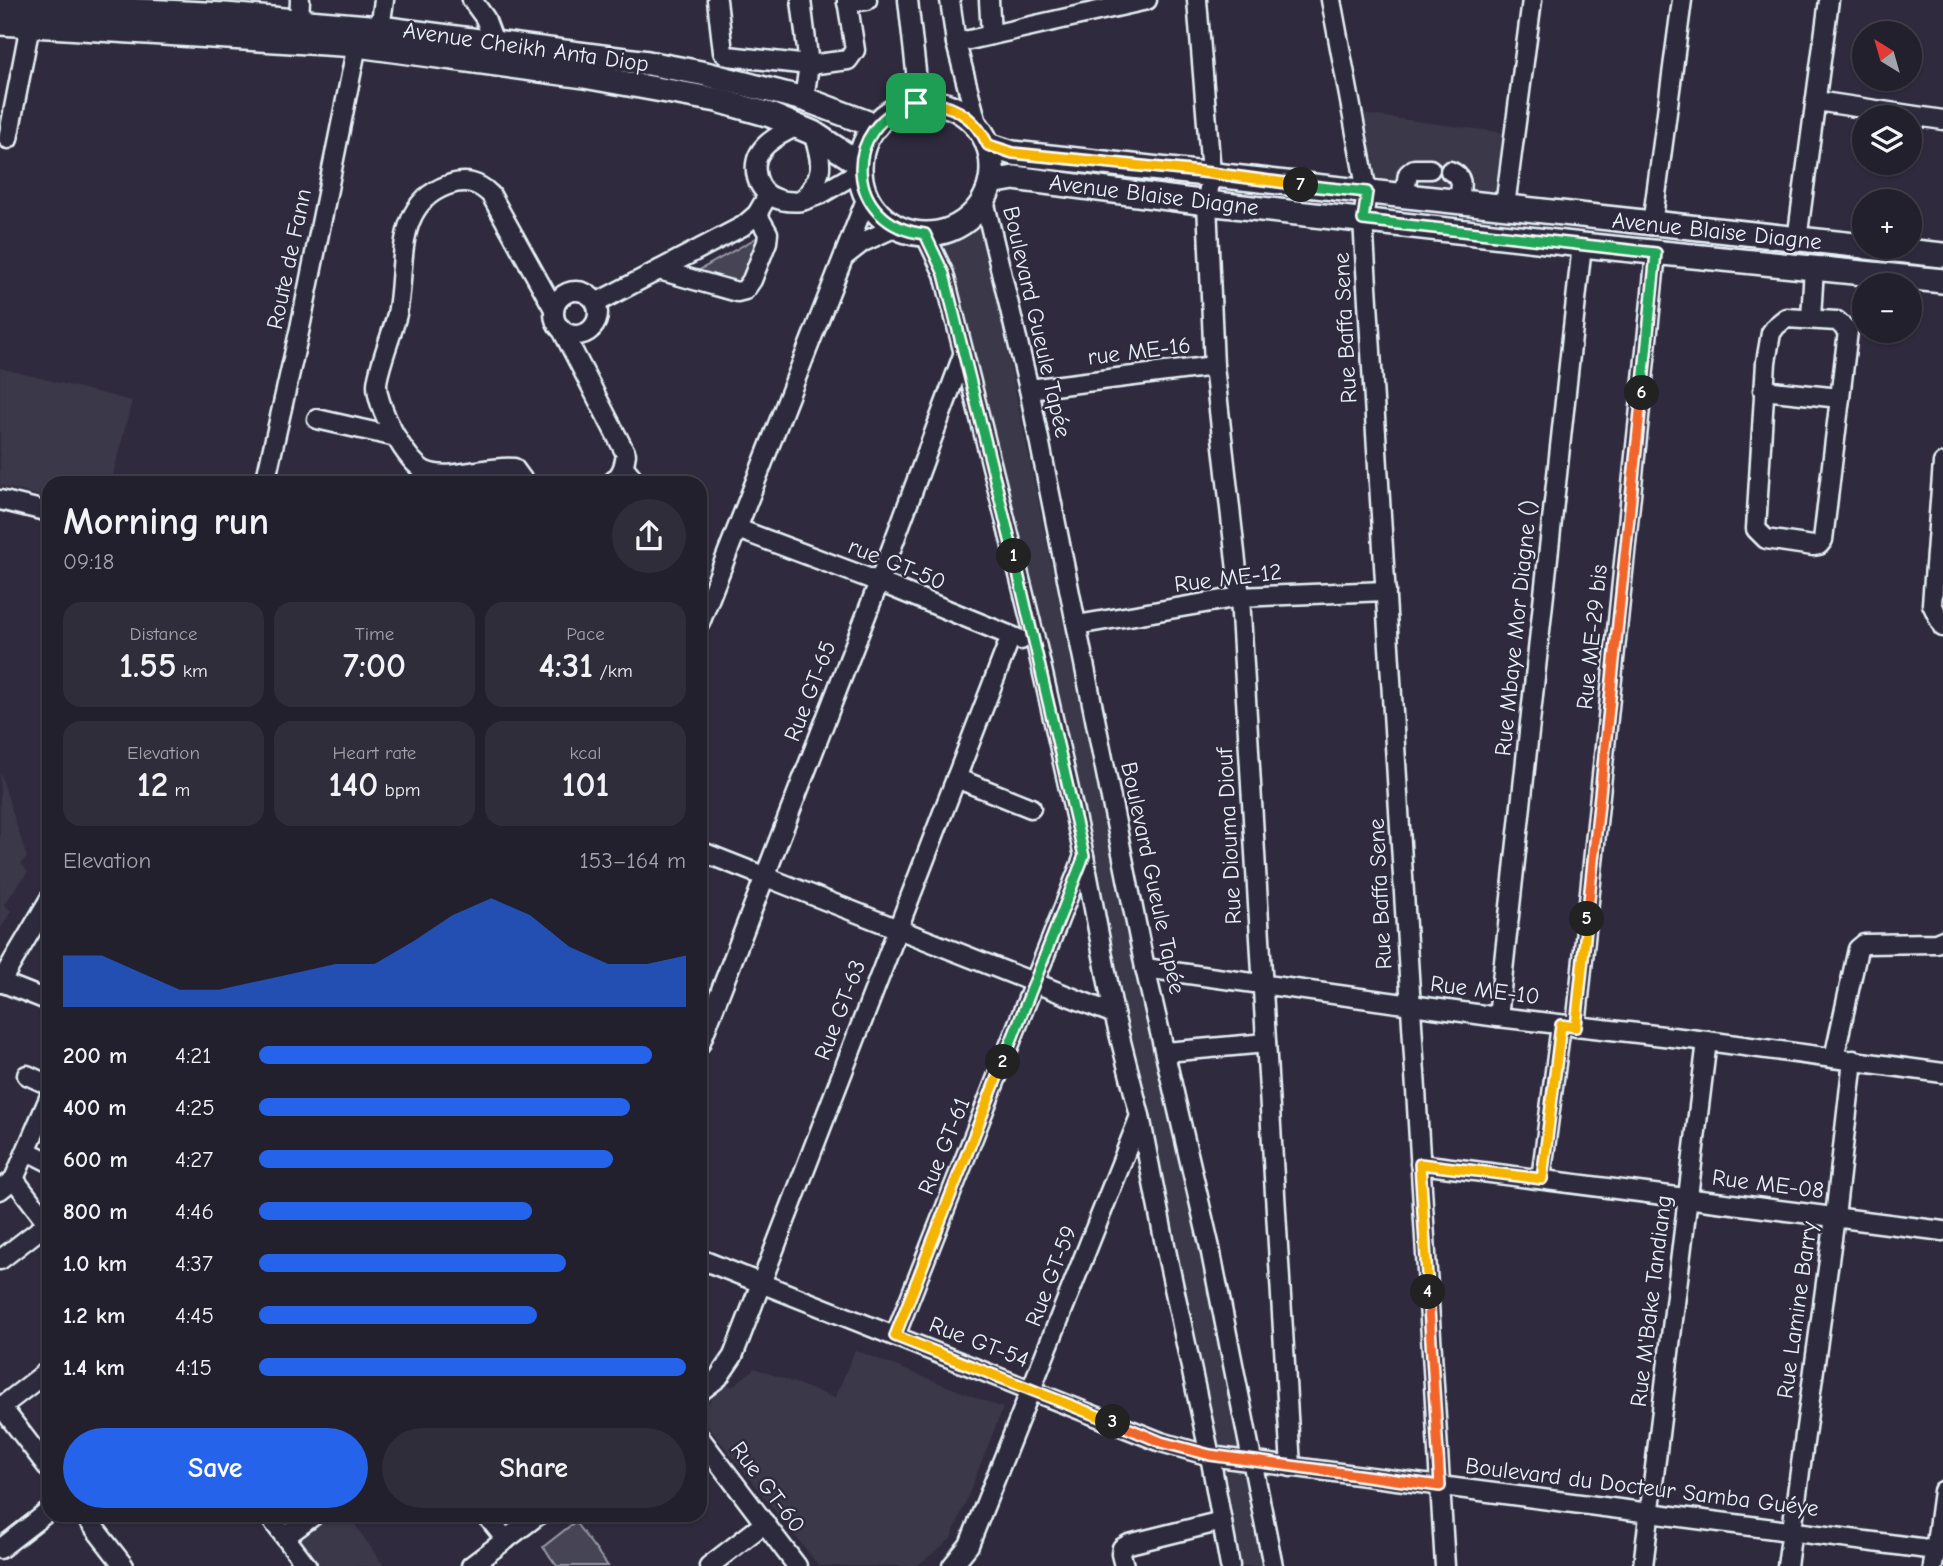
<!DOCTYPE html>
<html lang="en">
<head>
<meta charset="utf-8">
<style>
	body { margin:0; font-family:"Comic Neue",sans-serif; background:#2f2d3a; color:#f1f3f6; height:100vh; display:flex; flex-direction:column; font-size:26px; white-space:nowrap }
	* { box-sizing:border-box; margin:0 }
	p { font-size:23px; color:#a3a3aa }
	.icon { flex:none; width:38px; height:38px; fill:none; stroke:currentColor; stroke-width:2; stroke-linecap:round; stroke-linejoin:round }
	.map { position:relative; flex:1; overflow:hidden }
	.drawer { position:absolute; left:42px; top:476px; width:665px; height:1046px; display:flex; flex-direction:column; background:#23202e; border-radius:21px; box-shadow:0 2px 5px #0004,0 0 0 2px #403e4a }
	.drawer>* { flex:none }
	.needle { width:46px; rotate:323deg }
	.controls { position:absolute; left:1852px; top:21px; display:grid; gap:14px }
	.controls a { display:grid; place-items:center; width:70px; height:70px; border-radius:50%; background:#23202e; box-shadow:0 2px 5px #0004,0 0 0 2px #403e4a; font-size:35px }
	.pin { position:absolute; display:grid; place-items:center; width:60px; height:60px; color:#fff; margin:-30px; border-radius:14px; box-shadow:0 4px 10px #0006 }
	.km { position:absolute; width:35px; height:35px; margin:-18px; border-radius:50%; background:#222; color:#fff; font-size:19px; line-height:35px; text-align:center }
	.round { display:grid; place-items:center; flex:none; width:74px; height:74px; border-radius:37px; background:#2f2d3a }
	.headline { display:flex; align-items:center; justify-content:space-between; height:119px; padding:0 21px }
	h1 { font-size:38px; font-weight:800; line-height:52px }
	.figures { display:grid; grid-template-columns:repeat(3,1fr); gap:10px; height:119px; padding:7px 21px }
	.figures div { display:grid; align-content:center; border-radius:18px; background:#2f2d3a; text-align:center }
	.figures b { font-size:35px; font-weight:800 }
	.figures small { font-size:19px; font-weight:400 }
	.figures p { font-size:19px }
	.chart { height:196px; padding:14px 21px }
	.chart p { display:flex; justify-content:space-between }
	.chart svg { width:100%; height:126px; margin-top:7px; fill:#2563eb; opacity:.7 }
	.cta { display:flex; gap:14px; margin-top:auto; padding:14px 21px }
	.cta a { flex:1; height:80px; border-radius:42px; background:#2563eb; color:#fff; font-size:28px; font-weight:800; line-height:80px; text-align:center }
	.cta a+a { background:#2f2d3a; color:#f1f3f6 }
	ul { padding:0 21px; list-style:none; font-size:23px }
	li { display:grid; grid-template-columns:112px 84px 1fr; align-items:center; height:52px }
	li i { height:18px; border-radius:9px; background:#2563eb }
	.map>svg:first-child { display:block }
	.built { fill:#3b3749 }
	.green { fill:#464455; stroke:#979aa6; stroke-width:2 }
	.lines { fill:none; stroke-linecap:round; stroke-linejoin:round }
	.minor-casing { stroke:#e8f1f8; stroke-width:23 }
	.major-casing { stroke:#e8f1f8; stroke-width:28 }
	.minor { stroke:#2f2a3d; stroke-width:18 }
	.major { stroke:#2f2a3d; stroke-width:23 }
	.split-1-casing { stroke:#fff; stroke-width:14 }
	.split-2-casing { stroke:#fff; stroke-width:14 }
	.split-3-casing { stroke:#fff; stroke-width:14 }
	.split-4-casing { stroke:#fff; stroke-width:14 }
	.split-5-casing { stroke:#fff; stroke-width:14 }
	.split-6-casing { stroke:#fff; stroke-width:14 }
	.split-7-casing { stroke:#fff; stroke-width:14 }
	.split-8-casing { stroke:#fff; stroke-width:14 }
	.split-1 { stroke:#22a559; stroke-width:9 }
	.split-2 { stroke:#22a559; stroke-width:9 }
	.split-3 { stroke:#f5b400; stroke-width:9 }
	.split-4 { stroke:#f0652b; stroke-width:9 }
	.split-5 { stroke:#f5b400; stroke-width:9 }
	.split-6 { stroke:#f0652b; stroke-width:9 }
	.split-7 { stroke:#22a559; stroke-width:9 }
	.split-8 { stroke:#f5b400; stroke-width:9 }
	.labels { text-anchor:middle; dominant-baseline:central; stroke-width:5; stroke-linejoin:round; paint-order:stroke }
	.street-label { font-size:23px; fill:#e8f1f8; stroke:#2f2a3d }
</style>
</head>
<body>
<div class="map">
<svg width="1943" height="1566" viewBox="0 0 1943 1566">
	<rect width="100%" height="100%" fill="#2f2a3d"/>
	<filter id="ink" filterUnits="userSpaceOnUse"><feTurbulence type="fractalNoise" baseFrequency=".0143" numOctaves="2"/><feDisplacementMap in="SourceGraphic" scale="14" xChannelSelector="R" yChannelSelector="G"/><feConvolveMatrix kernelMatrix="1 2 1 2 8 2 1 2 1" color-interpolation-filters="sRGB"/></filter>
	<g filter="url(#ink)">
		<g class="built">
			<path d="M1362,114l145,19 -7,69 -128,-16z"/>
			<path d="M982,229l153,741 117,492 21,104h-38l-151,-710 -142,-617z"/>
			<path d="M0,368l132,33 -21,82h-62v15l-49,-12z"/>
			<path d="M0,772l27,86 -6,5 7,9 -24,32 7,7 -11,19z"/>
			<path d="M855,1350l148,58 -52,131 -34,27h-98l-117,-147 5,-15 20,-21 5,4 23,-19 80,30z"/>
			<path d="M320,1516h29l35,50h-65l-23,-34z"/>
		</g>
		<g class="green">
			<path d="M765,233l-23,52 -46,-13z"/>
			<path d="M575,1522l33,44h-51l-14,-19z"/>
		</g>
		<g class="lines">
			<defs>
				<g id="minor">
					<path d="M472,0l13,18 9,24"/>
					<path d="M717,0l6,52 5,4 81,9 -8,-65"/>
					<path d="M908,0l8,71v32"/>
					<path d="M950,0l6,43 22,84"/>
					<path d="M989,0l2,35"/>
					<path d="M1197,0l14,173 -4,30 7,163 26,231 51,870"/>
					<path d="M1331,0l36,192 -4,28 82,1346"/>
					<path d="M847,3l20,-3"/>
					<path d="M299,21l1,-21"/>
					<path d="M380,28l4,-28"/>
					<path d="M956,43l191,-43"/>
					<path d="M804,99l5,-34 39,-5 7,-10 -8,-50"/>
					<path d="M1816,101l127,19"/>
					<path d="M797,126c-13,7 -28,13 -36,25 -11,15 -4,41 14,47 9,4 18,4 27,3 23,-27 21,-36 11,-68"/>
					<path d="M8,139l22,-114"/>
					<path d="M1450,171c15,6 11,16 8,31"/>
					<path d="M1404,196l4,-22 6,-5h16"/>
					<path d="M805,200l16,-6 39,-23"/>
					<path d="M984,200l45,189 116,579 65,280 63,318"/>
					<path d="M1505,206l27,-206"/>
					<path d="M1652,225l30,-225"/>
					<path d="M925,234l19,40 93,373 47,209 30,158 26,102 27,139 43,201 20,110"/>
					<path d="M1797,240l32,-240"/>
					<path d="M845,256l18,-14 33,-15"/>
					<path d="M659,270l78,22 8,-2 7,-10 15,-38 1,-9 -11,-19"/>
					<circle cx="576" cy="313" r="22"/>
					<path d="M596,303l147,-77 14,-12 11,-19"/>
					<path d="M1786,318l51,3 11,10 -25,209 -4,5 -6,1 -47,-7 -10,-10 10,-167 5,-29 5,-7z"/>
					<path d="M1811,318l3,-50"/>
					<path d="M561,328l65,126c-2,13 -4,21 -15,29"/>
					<path d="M1029,389l185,-23"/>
					<path d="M1763,390l77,8"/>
					<path d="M317,419l79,18"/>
					<path d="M1943,463l-11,141 11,23"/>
					<path d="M624,467l13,16"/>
					<path d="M265,483l35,-155 57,-283"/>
					<path d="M525,483l-11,-15c-27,-3 -65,14 -89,3 -20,-10 -48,-64 -48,-86 0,-15 16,-53 20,-71 10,-48 -5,-109 51,-129 18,-6 30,-3 43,10l63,114"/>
					<path d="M0,500l49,12"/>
					<path d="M738,529l141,53 142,58"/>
					<path d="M700,623l167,-426"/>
					<path d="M1077,625l163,-28 146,-6"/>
					<path d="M956,778l75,30"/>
					<path d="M700,851l414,163"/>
					<path d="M1145,968l353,49 209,24 236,32"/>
					<path d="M1,982l48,19"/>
					<path d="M0,983l49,-83"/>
					<path d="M1498,1017l84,-772"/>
					<path d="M1576,1027l80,-774"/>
					<path d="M700,1044l179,-462 84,-227"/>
					<path d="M1166,1052l100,-9"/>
					<path d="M1834,1058l24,-109 6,-5 72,-1 7,-3"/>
					<path d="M27,1075l22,10"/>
					<path d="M27,1151l22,11"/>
					<path d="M1420,1164l523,67"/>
					<path d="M14,1179l35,46"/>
					<path d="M1541,1179l20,-154"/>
					<path d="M0,1190l14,-11 35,-81"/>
					<path d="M700,1259l461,183 49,14 733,95"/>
					<path d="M0,1260l48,-37"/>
					<path d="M895,1336l189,-480"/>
					<path d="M700,1392l18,-14 15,-22 278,-720"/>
					<path d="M0,1405l49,64"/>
					<path d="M1,1407l48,-37"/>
					<path d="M700,1438l97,128"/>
					<path d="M85,1516l39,50"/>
					<path d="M269,1516l38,50"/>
					<path d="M487,1516l19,24"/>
					<path d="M285,1537l28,-21"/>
					<path d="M0,1549l49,-38"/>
					<path d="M471,1566l66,-50"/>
					<path d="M709,1566l56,-43"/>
					<path d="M952,1566l17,-21 171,-429"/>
					<path d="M1124,1566l-3,-12 1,-6 7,-4 93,-23"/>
					<path d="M1643,1566l64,-525"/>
					<path d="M1787,1566l48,-349 18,-157"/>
					<path d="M1933,1566l10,-75"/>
				</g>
				<g id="major">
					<path d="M0,4l225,11 155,13 268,35 58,11 98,25 72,27"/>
					<path d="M0,23l357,22 227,31 133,24 53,15 43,18 47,31"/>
					<circle cx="926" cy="168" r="66"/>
					<path d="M988,145l25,8 851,93"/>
					<path d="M991,182l23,-4 193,25 375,42 361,36"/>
					<path d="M1867,247l76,8"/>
				</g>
			</defs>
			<use href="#minor" class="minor-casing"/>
			<use href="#major" class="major-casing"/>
			<use href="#minor" class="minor"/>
			<use href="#major" class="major"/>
		</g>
	</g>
	<g class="lines" filter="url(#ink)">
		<defs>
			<path id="split-1" d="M916,103c-78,20 -71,123 9,131l19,40 70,282"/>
			<path id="split-2" d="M1003,1062l81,-206 -70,-300"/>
			<path id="split-3" d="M1003,1062l-108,274 218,86"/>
			<path id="split-4" d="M1113,1422l48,20 49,13 230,31 -12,-194"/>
			<path id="split-5" d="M1428,1292l-8,-128 122,15 19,-154 15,2 11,-108"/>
			<path id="split-6" d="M1587,919l55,-526"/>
			<path id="split-7" d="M1301,185l66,7 -4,28 293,33 -14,140"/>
			<path id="split-8" d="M916,103c33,-2 58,12 72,42l25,8 198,20 90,12"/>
		</defs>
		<use href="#split-1" class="split-1-casing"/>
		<use href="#split-2" class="split-2-casing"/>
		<use href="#split-3" class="split-3-casing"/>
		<use href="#split-4" class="split-4-casing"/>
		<use href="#split-5" class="split-5-casing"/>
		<use href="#split-6" class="split-6-casing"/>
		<use href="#split-7" class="split-7-casing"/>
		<use href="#split-8" class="split-8-casing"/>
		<use href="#split-1" class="split-1"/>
		<use href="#split-2" class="split-2"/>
		<use href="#split-3" class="split-3"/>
		<use href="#split-4" class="split-4"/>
		<use href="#split-5" class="split-5"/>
		<use href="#split-6" class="split-6"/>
		<use href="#split-7" class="split-7"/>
		<use href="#split-8" class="split-8"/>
	</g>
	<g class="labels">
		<g class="street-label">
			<text transform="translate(526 47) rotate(8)">Avenue Cheikh Anta Diop</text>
			<text transform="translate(1154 195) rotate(7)">Avenue Blaise Diagne</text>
			<text transform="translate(1717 231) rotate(6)">Avenue Blaise Diagne</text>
			<text transform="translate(289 259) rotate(-78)">Route de Fann</text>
			<text transform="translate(1037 322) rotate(77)">Boulevard Gueule Tapée</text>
			<text transform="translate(1345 328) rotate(-93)">Rue Baffa Sene</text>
			<text transform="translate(1139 351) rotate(-7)">rue ME-16</text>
			<text transform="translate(897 564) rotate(22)">rue GT-50</text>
			<text transform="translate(1228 578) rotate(-7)">Rue ME-12</text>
			<text transform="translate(1516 628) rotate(-84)">Rue Mbaye Mor Diagne ()</text>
			<text transform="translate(1592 637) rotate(-84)">Rue ME-29 bis</text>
			<text transform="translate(810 691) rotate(-69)">Rue GT-65</text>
			<text transform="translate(1229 836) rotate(-93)">Rue Diouma Diouf</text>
			<text transform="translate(1153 878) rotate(78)">Boulevard Gueule Tapée</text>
			<text transform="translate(1380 894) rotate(-93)">Rue Baffa Sene</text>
			<text transform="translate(1485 990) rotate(7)">Rue ME-10</text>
			<text transform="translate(840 1010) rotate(-69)">Rue GT-63</text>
			<text transform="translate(944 1146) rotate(-68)">Rue GT-61</text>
			<text transform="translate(1768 1184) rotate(7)">Rue ME-08</text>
			<text transform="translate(1051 1276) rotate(-69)">Rue GT-59</text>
			<text transform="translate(1651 1301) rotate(-83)">Rue M'Bake Tandiang</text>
			<text transform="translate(1797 1310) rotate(-82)">Rue Lamine Barry</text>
			<text transform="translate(979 1342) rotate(21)">Rue GT-54</text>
			<text transform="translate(768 1487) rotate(53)">Rue GT-60</text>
			<text transform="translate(1642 1487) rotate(7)">Boulevard du Docteur Samba Guéye</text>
		</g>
	</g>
</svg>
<div class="controls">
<a><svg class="needle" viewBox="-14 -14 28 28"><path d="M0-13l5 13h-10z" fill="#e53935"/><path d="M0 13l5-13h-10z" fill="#a3a3aa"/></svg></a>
<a><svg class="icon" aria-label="layers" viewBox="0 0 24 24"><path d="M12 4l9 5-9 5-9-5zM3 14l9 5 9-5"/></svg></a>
<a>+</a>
<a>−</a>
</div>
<div class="pin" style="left:916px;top:103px;background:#1e9e55"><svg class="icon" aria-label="arrive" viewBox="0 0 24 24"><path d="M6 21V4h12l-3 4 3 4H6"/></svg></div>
<b class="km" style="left:1014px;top:556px">1</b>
<b class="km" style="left:1003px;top:1062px">2</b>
<b class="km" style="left:1113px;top:1422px">3</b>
<b class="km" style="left:1428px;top:1292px">4</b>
<b class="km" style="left:1587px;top:919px">5</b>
<b class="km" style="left:1642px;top:393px">6</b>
<b class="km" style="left:1301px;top:185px">7</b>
<section class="drawer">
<div class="headline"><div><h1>Morning run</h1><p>09:18</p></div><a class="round"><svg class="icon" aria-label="share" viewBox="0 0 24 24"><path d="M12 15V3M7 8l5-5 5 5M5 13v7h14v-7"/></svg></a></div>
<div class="figures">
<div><p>Distance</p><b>1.55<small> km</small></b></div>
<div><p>Time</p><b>7:00</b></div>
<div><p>Pace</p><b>4:31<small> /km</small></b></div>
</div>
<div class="figures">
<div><p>Elevation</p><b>12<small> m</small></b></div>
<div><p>Heart rate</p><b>140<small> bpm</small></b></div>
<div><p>kcal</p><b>101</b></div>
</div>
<div class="chart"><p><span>Elevation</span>153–164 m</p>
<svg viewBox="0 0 160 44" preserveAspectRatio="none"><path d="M0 44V26L10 26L20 32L30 38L40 38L50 35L60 32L70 29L80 29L90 21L100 12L110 6L120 12L130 23L140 29L150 29L160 26V44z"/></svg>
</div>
<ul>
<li><b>200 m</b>4:21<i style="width:92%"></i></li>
<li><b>400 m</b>4:25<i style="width:87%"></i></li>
<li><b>600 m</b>4:27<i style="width:83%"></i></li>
<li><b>800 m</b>4:46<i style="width:64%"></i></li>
<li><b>1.0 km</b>4:37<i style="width:72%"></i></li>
<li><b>1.2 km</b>4:45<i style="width:65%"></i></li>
<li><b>1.4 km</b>4:15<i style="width:100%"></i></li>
</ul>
<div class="cta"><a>Save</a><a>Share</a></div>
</section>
</div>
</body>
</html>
